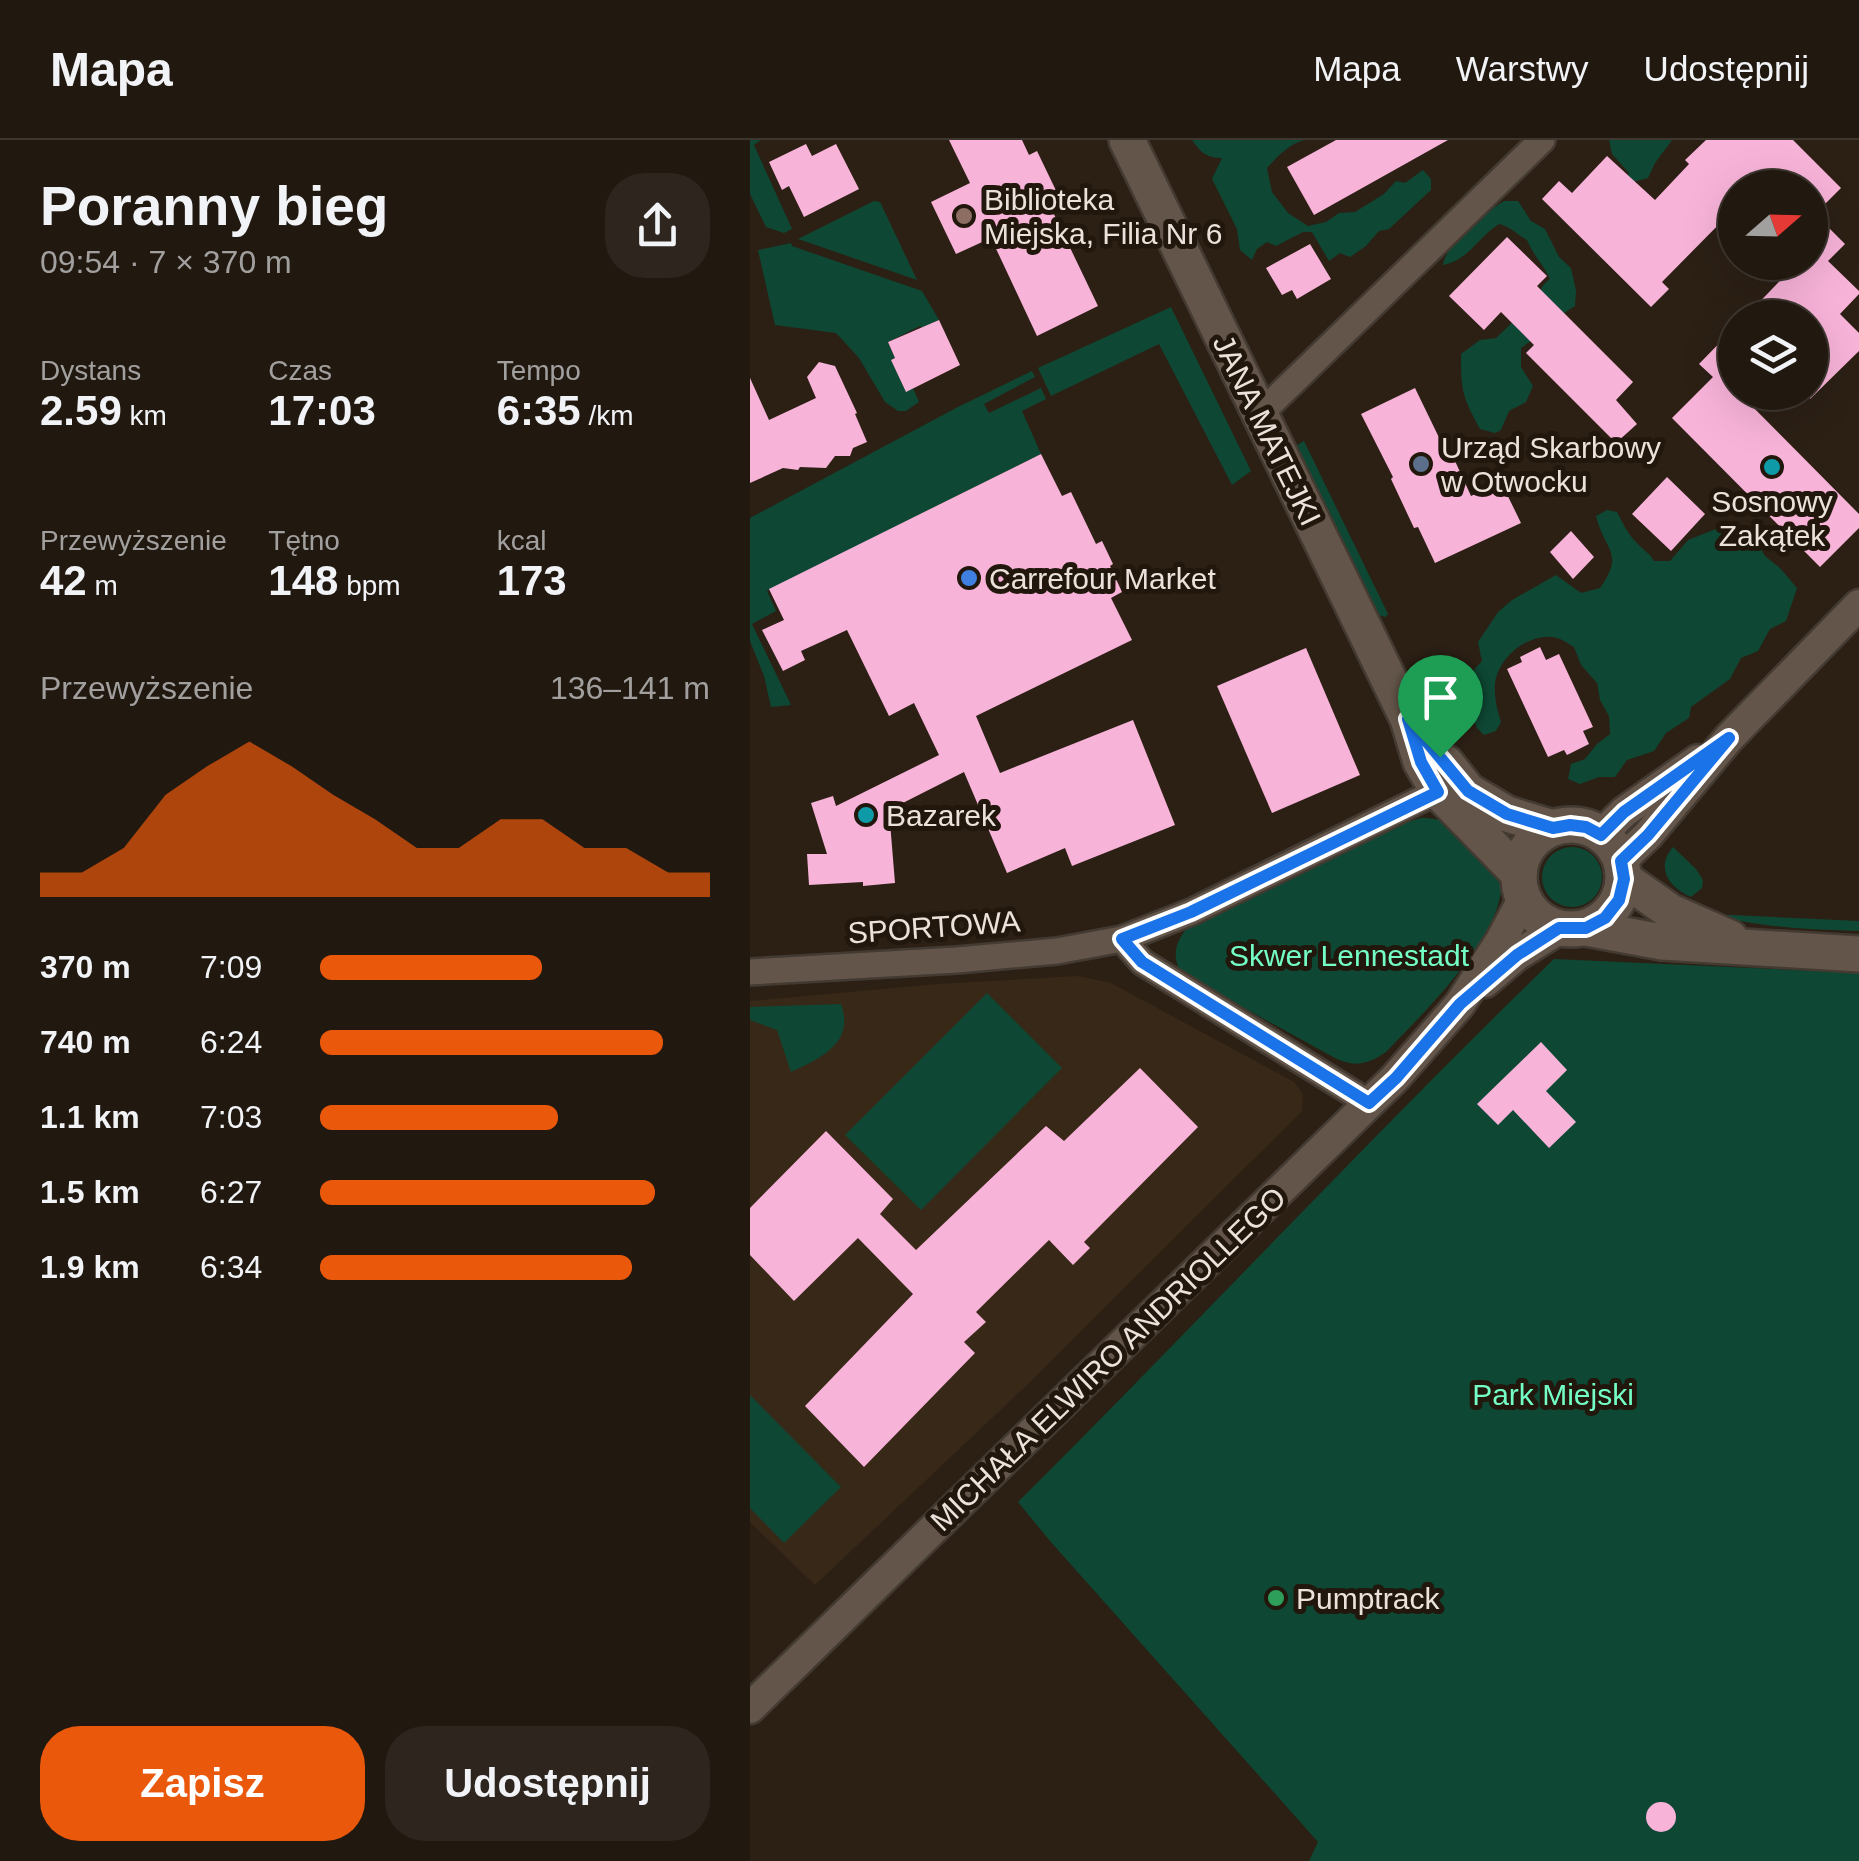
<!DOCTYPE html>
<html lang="pl">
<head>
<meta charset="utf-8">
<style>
	body { margin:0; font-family:Arial,sans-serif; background:#2d251e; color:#f1f3f6; height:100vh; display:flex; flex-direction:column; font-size:38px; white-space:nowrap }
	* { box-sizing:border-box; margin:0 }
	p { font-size:32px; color:#a2a09f }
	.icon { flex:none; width:55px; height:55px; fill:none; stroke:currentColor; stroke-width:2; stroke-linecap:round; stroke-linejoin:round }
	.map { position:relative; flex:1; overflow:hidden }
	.details { display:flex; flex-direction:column; background:#211810; width:750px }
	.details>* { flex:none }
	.needle { width:65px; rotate:70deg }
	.fabs { position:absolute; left:968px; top:30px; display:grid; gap:20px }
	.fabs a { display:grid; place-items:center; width:110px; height:110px; border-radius:50%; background:#211810; box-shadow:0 10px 40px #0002,0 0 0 2px #3e3730; font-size:50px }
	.pin { position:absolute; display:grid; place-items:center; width:85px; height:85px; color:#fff; margin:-102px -42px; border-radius:50% 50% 50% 0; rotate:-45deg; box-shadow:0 0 10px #0007 }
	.pin .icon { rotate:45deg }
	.round { display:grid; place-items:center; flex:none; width:105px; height:105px; border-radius:40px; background:#2d251e }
	.summary { display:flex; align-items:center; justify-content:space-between; height:170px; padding:0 40px }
	h1 { font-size:55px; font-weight:800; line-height:75px }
	.stats { display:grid; grid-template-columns:repeat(3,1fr); gap:15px; height:170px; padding:10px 40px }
	.stats div { display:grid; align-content:center }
	.stats b { font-size:42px; font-weight:800 }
	.stats small { font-size:28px; font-weight:400 }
	.stats p { font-size:28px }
	.chart { height:280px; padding:20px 40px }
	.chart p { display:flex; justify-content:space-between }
	.chart svg { width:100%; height:180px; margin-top:10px; fill:#ea580c; opacity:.7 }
	.action { display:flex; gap:20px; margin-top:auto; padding:20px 40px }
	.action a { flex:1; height:115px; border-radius:40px; background:#ea580c; color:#fff; font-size:40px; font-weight:800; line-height:115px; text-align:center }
	.action a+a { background:#2d251e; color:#f1f3f6 }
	ul { padding:0 40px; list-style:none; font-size:32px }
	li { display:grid; grid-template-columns:160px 120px 1fr; align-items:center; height:75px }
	li i { height:25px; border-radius:12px; background:#ea580c }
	header { display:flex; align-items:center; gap:60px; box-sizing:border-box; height:140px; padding:0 50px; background:#211810; border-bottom:2px solid #3e3730 }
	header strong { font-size:48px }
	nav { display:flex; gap:55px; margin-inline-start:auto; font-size:35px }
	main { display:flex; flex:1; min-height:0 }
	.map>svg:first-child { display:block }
	.built { fill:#382817 }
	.green { fill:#0e4733 }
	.building { fill:#f8b3d9 }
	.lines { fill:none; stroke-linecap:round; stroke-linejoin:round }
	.minor-casing { stroke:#433a32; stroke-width:30 }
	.tertiary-casing { stroke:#433a32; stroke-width:35 }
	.secondary-casing { stroke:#433a32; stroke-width:40 }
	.minor { stroke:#635549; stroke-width:25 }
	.tertiary { stroke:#635549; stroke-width:30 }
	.secondary { stroke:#635549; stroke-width:35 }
	.route-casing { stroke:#fff; stroke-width:20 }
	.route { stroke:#1a73e8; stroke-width:12 }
	.education-dot { fill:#8d6e63; stroke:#22170c; stroke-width:4 }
	.service-dot { fill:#5c6f8a; stroke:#22170c; stroke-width:4 }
	.culture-dot { fill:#0f9aa8; stroke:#22170c; stroke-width:4 }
	.shop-dot { fill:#3f7fe0; stroke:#22170c; stroke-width:4 }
	.leisure-dot { fill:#2e9e5b; stroke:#22170c; stroke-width:4 }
	.labels { text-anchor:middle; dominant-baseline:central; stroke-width:10; stroke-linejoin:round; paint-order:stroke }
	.poi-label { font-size:30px; fill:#ebe3db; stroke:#22170c; text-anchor:start }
	.street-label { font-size:30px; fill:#ebe3db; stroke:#22170c }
	.park-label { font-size:30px; fill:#73ffc6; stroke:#22170c }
</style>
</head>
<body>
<header>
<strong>Mapa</strong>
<nav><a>Mapa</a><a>Warstwy</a><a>Udostępnij</a></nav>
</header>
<main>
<section class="details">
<div class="summary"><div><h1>Poranny bieg</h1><p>09:54 · 7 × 370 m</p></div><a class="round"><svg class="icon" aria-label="share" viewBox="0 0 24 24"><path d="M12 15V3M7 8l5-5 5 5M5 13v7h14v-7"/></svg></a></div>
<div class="stats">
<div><p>Dystans</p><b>2.59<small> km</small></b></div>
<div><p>Czas</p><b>17:03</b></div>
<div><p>Tempo</p><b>6:35<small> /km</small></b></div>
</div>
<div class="stats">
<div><p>Przewyższenie</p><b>42<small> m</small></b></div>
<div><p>Tętno</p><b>148<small> bpm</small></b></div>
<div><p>kcal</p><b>173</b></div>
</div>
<div class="chart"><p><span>Przewyższenie</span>136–141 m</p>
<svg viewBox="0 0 160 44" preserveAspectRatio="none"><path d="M0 44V38L10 38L20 32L30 19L40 12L50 6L60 12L70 19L80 25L90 32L100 32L110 25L120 25L130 32L140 32L150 38L160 38V44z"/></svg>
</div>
<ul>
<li><b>370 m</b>7:09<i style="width:57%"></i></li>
<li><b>740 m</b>6:24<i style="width:88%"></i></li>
<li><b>1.1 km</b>7:03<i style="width:61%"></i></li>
<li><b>1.5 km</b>6:27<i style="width:86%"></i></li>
<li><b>1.9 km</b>6:34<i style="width:80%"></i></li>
</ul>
<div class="action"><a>Zapisz</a><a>Udostępnij</a></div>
</section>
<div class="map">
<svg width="1109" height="1721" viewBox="0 0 1109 1721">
	<rect width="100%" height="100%" fill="#2c2015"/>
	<path class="built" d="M328,836l33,7 183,99 9,12 -1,17 -273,272 -214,202 -65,-63v-521l188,-17z"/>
	<g class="green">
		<path d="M0,0h11l-7,5 38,84 -8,4 -18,-6 -16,-33z"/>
		<path d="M442,0h112c-15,4 -27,17 -37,28l5,24 16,21 20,13 18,-4 13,-9 16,-1 29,-18 12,-13 9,2 18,-13 8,9v11l-42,39 -10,2 -13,15 -16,11 -10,-4 -11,8 -17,-29h-9l-27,14 -9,-4 -10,7 -5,11 -12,-10 -3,-21 -25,-50 10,-21c-15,0 -21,-5 -30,-18z"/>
		<path d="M859,0h63l-17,23 -7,15 -23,6 4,-11 -17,-19z"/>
		<path d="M124,61l6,1 37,78 -119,-41z"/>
		<path d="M754,61h14l13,20 14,8 14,28 12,11 5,23 -1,15c-21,12 -34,29 -54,42v19l12,19 -7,16 -17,9 -8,19 -6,3 -15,-4c-18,-33 -19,-38 -19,-75l19,-14 16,-2 37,-35 11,-19 6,-5c-7,-15 -17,-24 -23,-39 -11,-6 -16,-13 -28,-16 -22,14 -30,36 -56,41 2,-20 43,-53 61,-64z"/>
		<path d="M41,103l1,3 130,45 17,29 -17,8 -2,-2 -32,16 7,16 -4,2 15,31 7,-3 6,14 -13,9h-8l-13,-9 -26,-44 -23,-25 -61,-8 -17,-75z"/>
		<path d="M421,167l80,164 -19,14 -73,-141 -108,52 -13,-28z"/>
		<path d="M282,231l3,6 -51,27 5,9 52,-25 5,11 -24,12 19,43 -274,137 9,20 -24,13 39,81 -20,2 -7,-31 -14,-35v-123l206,-110z"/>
		<path d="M554,301l84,173 -3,3 -7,-2 -84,-168z"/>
		<path d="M857,370l10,2c6,11 10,21 19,30 7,8 13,10 18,19h16l18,-21 38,-15 23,4 16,27 15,12 17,20 -11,33 -16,8 -12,22 -17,7 -11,21 -39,28 -2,11 -23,15 -12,18 -27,9 -12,17h-16l-19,7 -12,-5 3,-15 14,-5 12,-15 13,-10 -1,-18 -9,-16 -3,-17 -16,-18 -7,-18c-7,-4 -13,-9 -22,-10 -26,-2 -53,20 -57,46 -1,14 2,26 6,39l-5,9 -12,4 -7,-7 -5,-11c6,-17 7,-27 -2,-43l12,-13 -4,-19 20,-30 14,-12 44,-25 25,18 19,-5c25,-36 5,-36 -4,-72z"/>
		<path d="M671,678c29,0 33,10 53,27 7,6 19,14 23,21 27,52 -79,152 -111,186 -18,12 -31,16 -51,6l-153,-84c-11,-16 -7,-35 8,-48l214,-103z"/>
		<circle cx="822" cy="737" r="30"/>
		<path d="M923,707l23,22 7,11 -1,8 -11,9c-22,-9 -36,-30 -18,-50z"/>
		<path d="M961,774l148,7v10c-51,-2 -99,-3 -148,-17z"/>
		<path d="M804,819l305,14v888h-550l9,-19 -268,-301 -32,-39c180,-179 353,-366 536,-543z"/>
		<path d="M237,853l75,75 -141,142 -76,-75z"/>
		<path d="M91,864c14,39 -20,54 -50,68l-14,-42 -27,-10v-13z"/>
		<path d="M0,1255l91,92 -57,56 -34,-35z"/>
	</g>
	<g class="building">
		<path d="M199,0h73l7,15 8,-4 25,52 -11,5 47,98 -61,30 -46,-98 -35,16 -25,-52 39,-19z"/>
		<path d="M586,0h112l-134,75 -27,-48z"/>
		<path d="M956,0h87l48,48 -26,26 30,30 -17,17 31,30v3l-19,20 19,19v18l-49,48v-81h-66l54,-56h12v-74h-75v20l-73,74 7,7 -18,18 -109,-108 17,-18 13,12 35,-37 48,44 34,-36 -4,-4z"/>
		<path d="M56,4l6,12 24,-12 23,45 -55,28 -15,-31 -7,4 -13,-28z"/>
		<path d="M757,97l40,39 -10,10 96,96 -17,18 21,24 -21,19 -90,-90 8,-8 -33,-33 -17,18 -35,-34z"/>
		<path d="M560,104l21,35 -34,20 -5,-9 -10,5 -16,-27z"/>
		<path d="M189,180l21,45 -54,27 -15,-32 4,-2 -7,-16z"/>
		<path d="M985,187v65h3l121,122v14l-39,39 -148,-149 41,-41 -14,-13z"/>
		<path d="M69,222l16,4 22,47 -2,1 12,28 -14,6 -3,8h-15l-9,12 -26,-1 -2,3 -15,-2 -33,15v-105l19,42 47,-22 -9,-21z"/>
		<path d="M665,248l31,64 4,-2 21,46 30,-14 20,41 -86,40 -17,-36 -4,1 -23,-49 2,-2 -32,-63z"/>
		<path d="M291,314l21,42 9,-4 25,52 6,-3 11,23 -3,2 12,26 -11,6 21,42 -156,76 24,57 133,-53 42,105 -103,41 -7,-18 -58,25 -43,-101 -75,38 6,73 -32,3v-4l-54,3 -2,-31h20l-16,-51 22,-7 3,10 103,-51 -25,-52 -25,13 -42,-86 -46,21 4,9 -22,11 -21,-41 22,-10 -15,-31z"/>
		<path d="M917,337l38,37 -34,37 -39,-37z"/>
		<path d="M821,391l23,26 -21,22 -23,-27z"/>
		<path d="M790,507l6,13 13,-6 34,73 -10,4 6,13 -22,11 -3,-5 -16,7 -41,-88 15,-7 -2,-5z"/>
		<path d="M556,508l54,127 -88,38 -55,-127z"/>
		<path d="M791,902l26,28 -21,21 30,31 -27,26 -36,-38 -15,15 -21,-21z"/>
		<path d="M390,928l58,59 -114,115 6,6 -17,17 -24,-25 -73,72 10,10 -22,20 11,11 -111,114 -59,-61 108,-112 -55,-56 -64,63 -44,-46v-47l76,-77 67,68 -13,15 36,36 130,-124 18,15z"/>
		<circle cx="911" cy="1677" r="15"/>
	</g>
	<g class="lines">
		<defs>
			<g id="minor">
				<path d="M510,274l282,-274"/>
				<path d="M372,799l20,23 227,141"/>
				<path d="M0,832l207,-12 100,-9 65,-12 69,-27 247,-121"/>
			</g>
			<g id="tertiary">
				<path d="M851,695l23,-23 74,-52"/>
				<path d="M871,721l27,-26 81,-97 130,-133"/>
				<path d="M735,842l32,-27 42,-26"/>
				<path d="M0,1568l645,-630 65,-74 40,-62 23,-43"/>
			</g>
			<g id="secondary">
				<path d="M377,0l281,579 13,43 17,29 81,83"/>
				<path d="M696,623l22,28 39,23 46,14"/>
				<circle cx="821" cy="737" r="52"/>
				<path d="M874,739l47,33 59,26"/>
				<path d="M836,788l76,14 197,12"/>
			</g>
		</defs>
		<use href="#minor" class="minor-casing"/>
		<use href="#tertiary" class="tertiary-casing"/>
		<use href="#secondary" class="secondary-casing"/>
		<use href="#minor" class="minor"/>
		<use href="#tertiary" class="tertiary"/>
		<use href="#secondary" class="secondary"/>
	</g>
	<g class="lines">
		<defs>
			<path id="route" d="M658,579l60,72 39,23 46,14 17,-3 16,2 15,8 23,-23 105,-74 -81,97 -27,26 3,18 -5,21 -14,18 -19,10h-27l-42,27 -57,49 -64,74 -27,25 -227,-141 -20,-23 69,-27 247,-120 -17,-30z"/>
		</defs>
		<use href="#route" class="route-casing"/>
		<use href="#route" class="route"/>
	</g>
	<circle class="education-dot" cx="214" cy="76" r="10"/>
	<circle class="service-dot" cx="671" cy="324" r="10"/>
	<g class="culture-dot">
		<circle cx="1022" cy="327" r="10"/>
		<circle cx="116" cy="675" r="10"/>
	</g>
	<circle class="shop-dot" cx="219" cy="438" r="10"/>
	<circle class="leisure-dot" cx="526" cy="1458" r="10"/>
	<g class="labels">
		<g class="poi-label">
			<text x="234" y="59">Biblioteka<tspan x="234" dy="34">Miejska, Filia Nr 6</tspan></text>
			<text x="691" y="307">Urząd Skarbowy<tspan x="691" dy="34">w Otwocku</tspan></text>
			<text x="1022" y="361" text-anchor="middle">Sosnowy<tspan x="1022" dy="34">Zakątek</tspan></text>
			<text x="239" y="438">Carrefour Market</text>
			<text x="136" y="675">Bazarek</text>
			<text x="546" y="1458">Pumptrack</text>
		</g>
		<g class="street-label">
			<text transform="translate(517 290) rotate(64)">JANA MATEJKI</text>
			<text transform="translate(184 787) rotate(-4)">SPORTOWA</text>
			<text transform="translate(358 1219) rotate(-44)">MICHAŁA ELWIRO ANDRIOLLEGO</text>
		</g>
		<g class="park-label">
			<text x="599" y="815">Skwer Lennestadt</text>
			<text x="803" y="1254">Park Miejski</text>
		</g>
	</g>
</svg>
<div class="fabs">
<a><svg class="needle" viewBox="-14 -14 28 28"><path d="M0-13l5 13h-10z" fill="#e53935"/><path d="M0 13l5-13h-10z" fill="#a2a09f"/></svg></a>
<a><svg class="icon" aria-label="layers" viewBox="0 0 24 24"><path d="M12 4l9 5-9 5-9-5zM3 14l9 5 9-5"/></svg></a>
</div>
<div class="pin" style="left:690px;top:617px;background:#1e9e55"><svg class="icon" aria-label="arrive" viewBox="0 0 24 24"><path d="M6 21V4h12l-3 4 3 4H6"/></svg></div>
</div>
</main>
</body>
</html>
